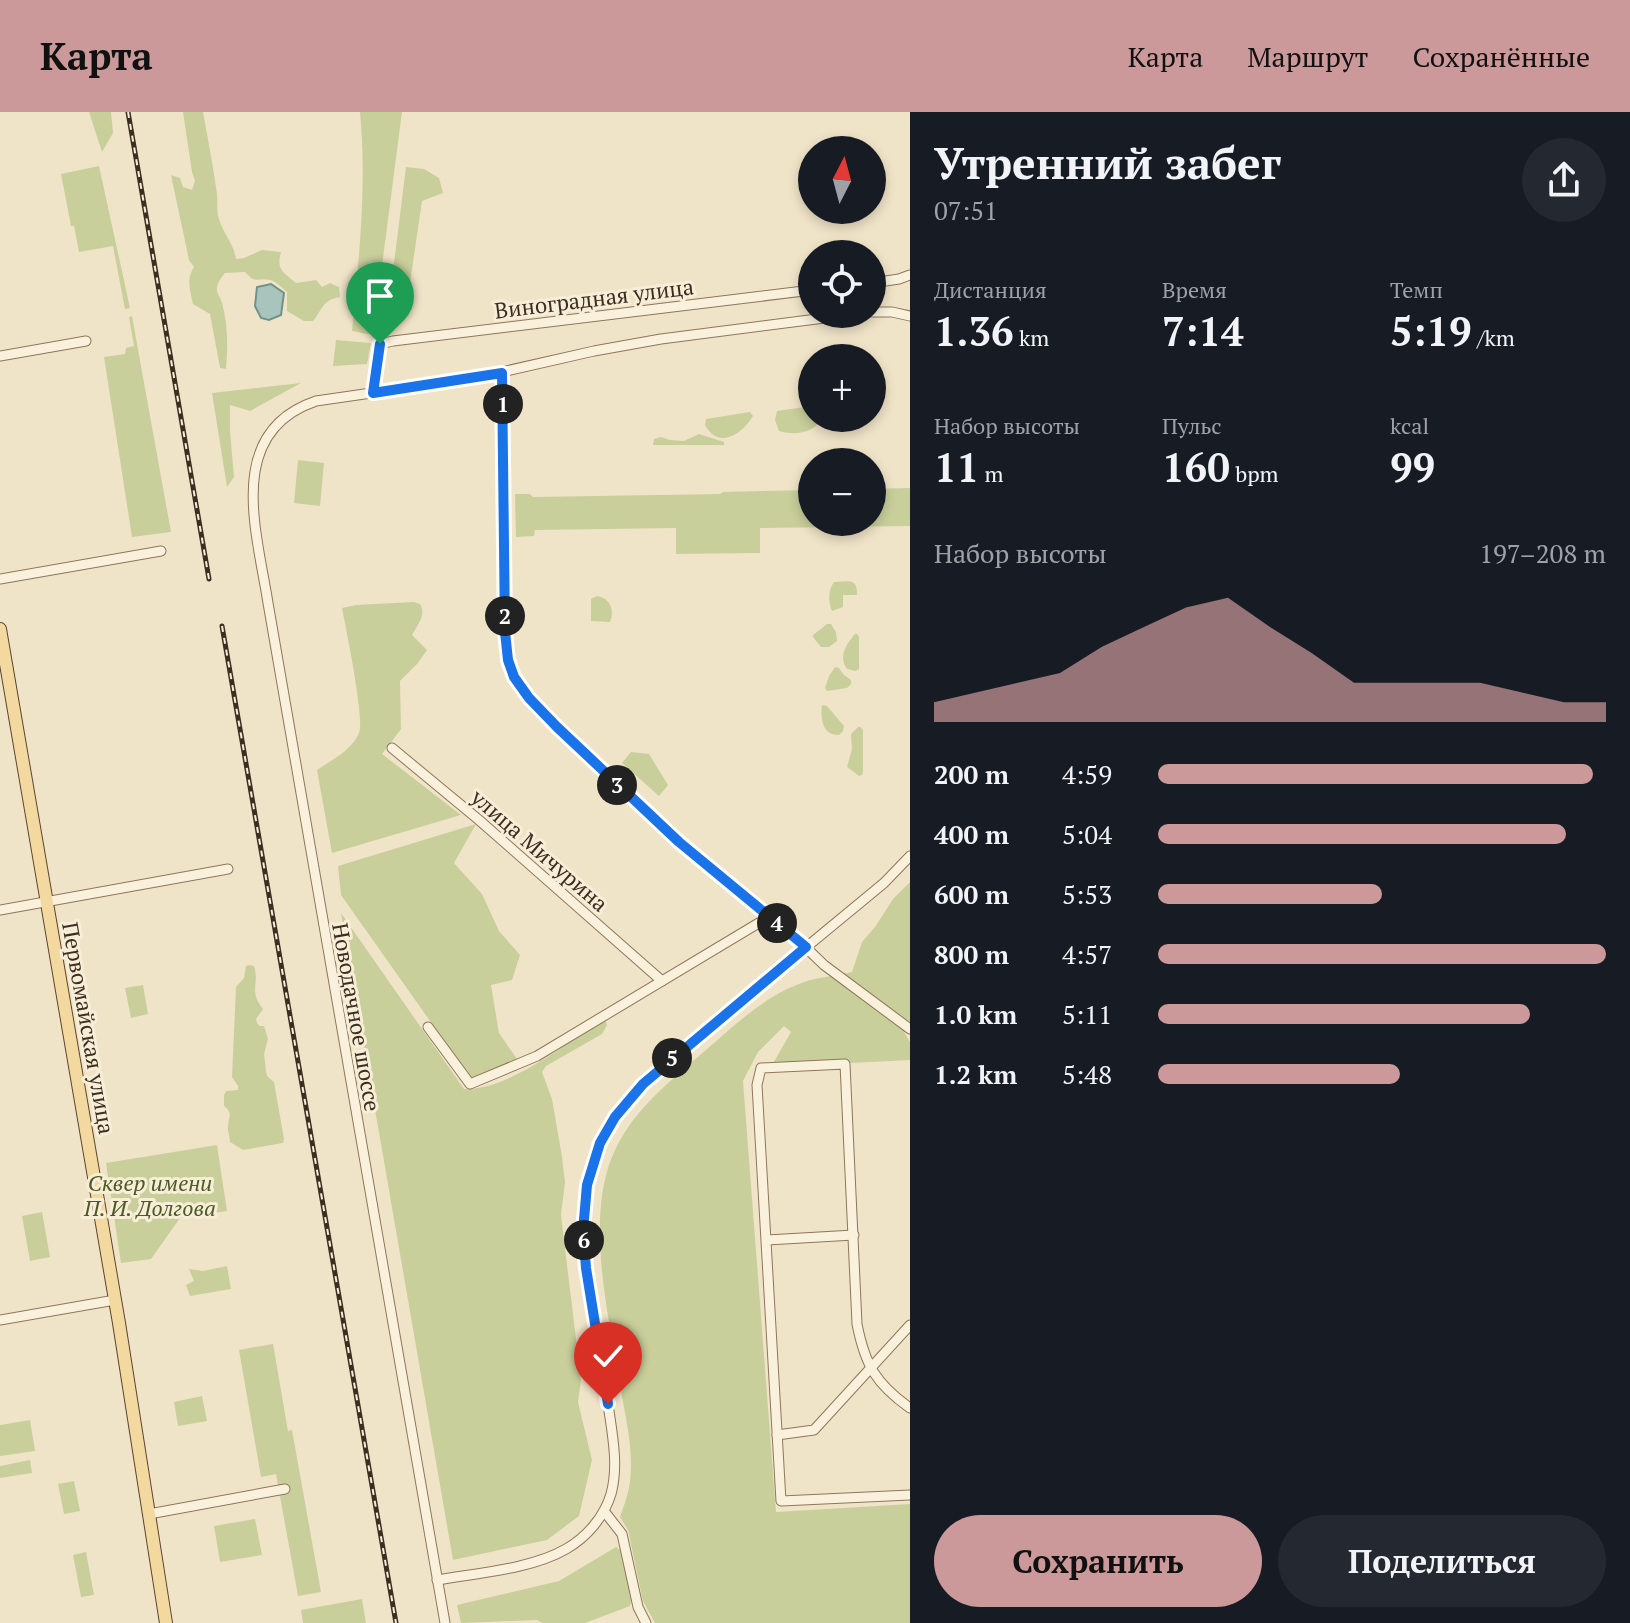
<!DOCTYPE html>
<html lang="ru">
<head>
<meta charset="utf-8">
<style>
	body { margin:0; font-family:"PT Serif",serif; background:#242831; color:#f1f3f6; height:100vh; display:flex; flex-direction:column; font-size:30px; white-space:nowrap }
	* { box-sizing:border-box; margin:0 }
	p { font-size:26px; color:#9ea1a6 }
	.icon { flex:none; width:44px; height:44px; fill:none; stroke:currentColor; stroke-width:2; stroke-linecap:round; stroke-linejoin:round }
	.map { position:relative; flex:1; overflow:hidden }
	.sheet { display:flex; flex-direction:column; background:#171b24; width:720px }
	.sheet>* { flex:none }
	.needle { width:52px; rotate:6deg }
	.buttons { position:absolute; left:798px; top:24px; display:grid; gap:16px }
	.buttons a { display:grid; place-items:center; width:88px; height:88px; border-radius:50%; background:#171b24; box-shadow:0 4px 12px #0003; font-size:40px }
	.pin { position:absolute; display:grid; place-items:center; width:68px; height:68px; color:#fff; margin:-82px -34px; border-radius:50% 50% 50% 0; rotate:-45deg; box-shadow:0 0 8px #0007 }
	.pin .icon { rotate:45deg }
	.km { position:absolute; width:40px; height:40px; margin:-20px; border-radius:50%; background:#222; color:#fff; font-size:22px; line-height:40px; text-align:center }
	.round { display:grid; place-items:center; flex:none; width:84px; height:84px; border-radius:42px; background:#242831 }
	.head { display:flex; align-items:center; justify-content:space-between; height:136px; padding:0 24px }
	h1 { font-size:44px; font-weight:800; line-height:60px }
	.stats { display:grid; grid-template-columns:repeat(3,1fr); gap:12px; height:136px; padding:8px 24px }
	.stats div { display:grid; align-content:center }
	.stats b { font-size:40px; font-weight:800 }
	.stats small { font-size:22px; font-weight:400 }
	.stats p { font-size:22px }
	.chart { height:224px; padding:16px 24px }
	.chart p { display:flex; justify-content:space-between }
	.chart svg { width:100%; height:144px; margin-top:8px; fill:#cc999b; opacity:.7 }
	.action { display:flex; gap:16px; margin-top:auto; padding:16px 24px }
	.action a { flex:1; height:92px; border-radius:48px; background:#cc999b; color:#111; font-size:32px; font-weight:800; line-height:92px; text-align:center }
	.action a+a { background:#242831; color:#f1f3f6 }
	ul { padding:0 24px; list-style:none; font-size:26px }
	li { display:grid; grid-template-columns:128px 96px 1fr; align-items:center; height:60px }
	li i { height:20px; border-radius:10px; background:#cc999b }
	header { display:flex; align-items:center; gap:48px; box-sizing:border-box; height:112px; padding:0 40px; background:#cc999b; color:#111 }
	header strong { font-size:38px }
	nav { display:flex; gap:44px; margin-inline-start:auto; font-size:28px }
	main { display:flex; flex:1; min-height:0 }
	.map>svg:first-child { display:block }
	.green { fill:#c9cf9b }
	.water { fill:#a9c4bc; stroke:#6f938a; stroke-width:2 }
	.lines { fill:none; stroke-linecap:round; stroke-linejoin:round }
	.minor-casing { stroke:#8d765c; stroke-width:11 }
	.major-casing { stroke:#5b4430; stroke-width:14 }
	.minor { stroke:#faf1dc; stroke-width:9 }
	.major { stroke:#f3d9a0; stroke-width:12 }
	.rail-casing { stroke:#3d2e20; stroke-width:5 }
	.rail { stroke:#f7eed8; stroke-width:2; stroke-dasharray:6; stroke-linecap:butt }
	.route-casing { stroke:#fff; stroke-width:16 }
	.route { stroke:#1a73e8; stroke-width:10 }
	.labels { text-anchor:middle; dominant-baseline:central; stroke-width:6; stroke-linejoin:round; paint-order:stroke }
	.street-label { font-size:22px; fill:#3d2e20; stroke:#f7eed8 }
	.park-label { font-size:22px; font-style:italic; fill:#4d5a26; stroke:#f7eed8 }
</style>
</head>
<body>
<header>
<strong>Карта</strong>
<nav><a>Карта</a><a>Маршрут</a><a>Сохранённые</a></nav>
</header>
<main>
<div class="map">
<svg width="910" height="1511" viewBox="0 0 910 1511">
	<rect width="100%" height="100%" fill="#f0e4c8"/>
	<g class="green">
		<path d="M89,0h22l2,21 -11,19z"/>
		<path d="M183,0h20c5,27 10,54 14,82 1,8 -1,17 2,25 4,14 15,25 17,40l8,-1 18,-8 19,2c-5,18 2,20 15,31l20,-3 6,7 8,-4 9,4 1,10c-18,3 -17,12 -27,24h-9l-17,-10v-19c-5,-4 -11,-11 -17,-12 -14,-2 -14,4 -25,-8l-20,1c-4,5 -9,11 -8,18 1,4 4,8 5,12 6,21 6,44 4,66l-6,-1 -10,-54 -17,-10c-3,-14 -7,-25 1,-37l-5,-7 -18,-85 9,3 3,9 9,3 3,-9 -3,-9z"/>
		<path d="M360,0h42l-29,223 -21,-4c7,-73 15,-146 8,-219z"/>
		<path d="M99,54l31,142 -5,1 -12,-63 -34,6 -5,-26h-3l-10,-52z"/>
		<path d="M406,55l18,2 15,9 4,15 -21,8 -16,109 -19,10z"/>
		<path d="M132,204l39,216 -39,5 -28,-180 21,-3 1,-6 8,-2 -5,-29z"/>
		<path d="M336,228l35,3 -4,21 -34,2z"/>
		<path d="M301,271l-51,28 -20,-6v26l4,46 -7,10 -15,-94z"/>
		<path d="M812,294v12h12c-12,15 -27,18 -45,13l-4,-11 2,-9z"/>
		<path d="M750,300l3,4c-11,18 -34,34 -48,9l1,-6z"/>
		<path d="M699,322l25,8v3h-71l1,-6 7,-2 9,3 14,1z"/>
		<path d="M298,348l26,3 -4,43 -26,-3z"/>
		<path d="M910,376v38l-150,2v25l-84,1v-26l-141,2 -1,6 -18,1 -1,-43h15l3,3 187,-3 3,-2 89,-2v32h60v-33z"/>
		<path d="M834,470c13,0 24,-5 23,13h-14v12l-11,4c-4,-10 -4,-21 2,-29z"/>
		<path d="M597,484c13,2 18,14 13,26l-19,-1v-22z"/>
		<path d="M414,490l6,2c7,11 -3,21 -8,31l15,15 -9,13 -18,18 1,48 -19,25 79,61 -129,38 -15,-83c15,-10 35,-20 42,-37 6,-13 -13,-104 -17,-125l14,-3z"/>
		<path d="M827,512h4l5,8 1,9 -8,6h-8l-8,-10v-2z"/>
		<path d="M855,522h2l2,3v32l-3,2 -9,-2c-9,-13 -1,-24 8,-35z"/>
		<path d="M835,555l4,1 5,7 7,5v4l-4,4 -20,3 -2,-3 4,-12z"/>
		<path d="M822,593l5,1 17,20 -1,5 -4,4c-16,1 -19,-16 -17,-30z"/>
		<path d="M858,615h3l2,3v42l-1,3 -3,1 -12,-9 5,-18 -1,-15z"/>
		<path d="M631,640l18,2 19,31 -9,11 -37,-33z"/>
		<path d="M476,712l-22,39 28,31 17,37 21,24 -8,25 -21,5 8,48 18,26 -46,20 -130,-184 -3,-29z"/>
		<path d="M910,770v145l-6,5 6,10v18l-139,7 20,-35 -7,-6 -26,26 -15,29 33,431 134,-8v119h-255l-12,-22 -15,-71 -8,-13c3,-9 7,-19 9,-29 6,-33 -3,-69 -9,-102 -11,-70 -37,-172 -4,-238 17,-35 47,-61 76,-86 34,-28 65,-62 107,-78 16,-7 36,-8 53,-12l10,-30 13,-15 18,-28z"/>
		<path d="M341,801l123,176c46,1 101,-46 141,-69l2,5 -5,9 -56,32 -4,6 10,27 10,58 3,25 -4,33 20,165 -3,22 14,58 -13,56 -32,24 -94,20z"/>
		<path d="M250,853l4,1c6,18 -6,24 9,43l-7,10 1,4 3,3h4l4,13 -4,15 2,17 1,5 7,6 10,57 -1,4 -40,7 -13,-8c0,-5 -3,-12 -2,-17 1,-9 5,-12 -4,-19v-11l2,-4 12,-1v-4l-6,-9 4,-90 8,-9 2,-12z"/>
		<path d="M143,873l5,29 -17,4 -6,-30z"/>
		<path d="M217,1033l10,66 -47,7 -29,41 -30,4 -15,-100z"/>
		<path d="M42,1100l8,45 -20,4 -8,-45z"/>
		<path d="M227,1154l4,23 -41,7 -4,-11 8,-4 -5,-12 14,2z"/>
		<path d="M273,1232l15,87 4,-1 29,162 -23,4 -22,-122 -15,3 -22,-127z"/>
		<path d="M202,1284l5,25 -29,5 -4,-24z"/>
		<path d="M30,1308l5,31 -35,5v-31z"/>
		<path d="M30,1348l2,13 -32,5v-12z"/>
		<path d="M74,1369l6,30 -16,3 -6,-30z"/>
		<path d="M255,1407l7,36 -42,7 -6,-36z"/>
		<path d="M616,1435l6,4 10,46 -2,9 -45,17h-43l-5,-3 -76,3 -4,-18 102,-24z"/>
		<path d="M86,1440l8,43 -13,2 -8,-42z"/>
		<path d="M362,1487l4,24h-63l-2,-13z"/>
	</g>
	<path class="water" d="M271,172l13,9 -3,22 -12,5 -8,-2 -6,-12 2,-19z"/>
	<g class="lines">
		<defs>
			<g id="minor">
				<path d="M872,171l27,-4 11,-4"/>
				<path d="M872,200h20l18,4"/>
				<path d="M0,244l86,-15"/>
				<path d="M502,261l3,259 3,28 6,17 15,21 33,35 117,109 116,95 29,28 86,64"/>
				<path d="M373,281l7,-49 13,-3 419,-51"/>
				<path d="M0,467l161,-28"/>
				<path d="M392,636l87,72 183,161"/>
				<path d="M0,798l228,-41"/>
				<path d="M428,915l42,57 67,-28 225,-135 7,-6"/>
				<path d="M767,1128l87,-5"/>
				<path d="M0,1208l115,-20"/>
				<path d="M910,1296c-34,-24 -45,-43 -53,-84l-12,-260 -84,4 -4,17 24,416 129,-6"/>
				<path d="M777,1323l37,-5 96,-105"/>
				<path d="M604,1399l18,23 16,73 8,16"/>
				<path d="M149,1402l136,-25"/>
				<path d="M437,1468c40,-7 95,-11 129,-31 21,-12 38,-32 45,-55 8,-29 1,-61 -3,-90 -5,-32 -10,-64 -15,-96 -8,-46 -16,-92 -3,-138 13,-44 42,-77 76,-107l218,-180 26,-27"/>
				<path d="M445,1511l-177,-1020c-11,-71 -44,-171 48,-202l159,-23 119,-27 67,-12 195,-25"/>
			</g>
			<path id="major" d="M0,517l119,694 47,300"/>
		</defs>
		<use href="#minor" class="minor-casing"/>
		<use href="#major" class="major-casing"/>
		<use href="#minor" class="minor"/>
		<use href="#major" class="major"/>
		<defs>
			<g id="rail">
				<path d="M128,0l81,467"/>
				<path d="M222,514l174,997"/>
			</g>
		</defs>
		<use href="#rail" class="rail-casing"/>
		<use href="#rail" class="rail"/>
	</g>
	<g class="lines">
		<defs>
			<path id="route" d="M380,232l-7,49 129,-20 3,259 3,28 6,17 15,21 28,29 122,115 127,105 -163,137 -28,33 -15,26 -13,42 -4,46 3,37 22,136"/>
		</defs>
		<use href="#route" class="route-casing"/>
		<use href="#route" class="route"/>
	</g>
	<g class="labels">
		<g class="street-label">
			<text transform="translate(594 186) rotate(-7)">Виноградная улица</text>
			<text transform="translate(540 738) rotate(41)">улица Мичурина</text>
			<text transform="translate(357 905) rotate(80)">Новодачное шоссе</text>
			<text transform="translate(89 916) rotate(80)">Первомайская улица</text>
		</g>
		<g class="park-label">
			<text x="150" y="1070">Сквер имени<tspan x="150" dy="25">П. И. Долгова</tspan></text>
		</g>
	</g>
</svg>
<div class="buttons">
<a><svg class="needle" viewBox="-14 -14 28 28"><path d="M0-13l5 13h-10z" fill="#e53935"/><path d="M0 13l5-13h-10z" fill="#9ea1a6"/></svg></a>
<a><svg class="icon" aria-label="locate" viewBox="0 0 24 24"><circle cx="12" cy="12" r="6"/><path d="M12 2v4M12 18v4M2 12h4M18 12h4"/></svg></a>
<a>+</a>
<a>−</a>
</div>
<div class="pin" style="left:380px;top:232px;background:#1e9e55"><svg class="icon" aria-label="arrive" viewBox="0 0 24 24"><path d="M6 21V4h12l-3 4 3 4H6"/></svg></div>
<div class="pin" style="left:608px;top:1292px;background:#d93025"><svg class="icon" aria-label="check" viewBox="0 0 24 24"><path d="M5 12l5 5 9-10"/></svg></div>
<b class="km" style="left:503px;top:292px">1</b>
<b class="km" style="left:505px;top:504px">2</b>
<b class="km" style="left:617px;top:673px">3</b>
<b class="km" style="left:777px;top:811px">4</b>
<b class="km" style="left:672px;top:946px">5</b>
<b class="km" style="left:584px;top:1128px">6</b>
</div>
<section class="sheet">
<div class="head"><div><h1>Утренний забег</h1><p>07:51</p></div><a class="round"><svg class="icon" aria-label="share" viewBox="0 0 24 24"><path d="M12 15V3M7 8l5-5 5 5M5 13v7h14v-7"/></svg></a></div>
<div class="stats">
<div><p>Дистанция</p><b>1.36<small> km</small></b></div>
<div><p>Время</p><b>7:14</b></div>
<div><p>Темп</p><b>5:19<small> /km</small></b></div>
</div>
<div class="stats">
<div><p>Набор высоты</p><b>11<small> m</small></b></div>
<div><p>Пульс</p><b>160<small> bpm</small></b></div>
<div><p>kcal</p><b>99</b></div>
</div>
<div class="chart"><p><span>Набор высоты</span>197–208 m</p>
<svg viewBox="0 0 160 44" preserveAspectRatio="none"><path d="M0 44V38L10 35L20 32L30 29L40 21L50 15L60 9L70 6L80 15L90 23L100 32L110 32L120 32L130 32L140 35L150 38L160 38V44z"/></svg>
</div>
<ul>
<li><b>200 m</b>4:59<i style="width:97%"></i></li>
<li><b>400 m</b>5:04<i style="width:91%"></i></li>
<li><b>600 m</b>5:53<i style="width:50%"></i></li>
<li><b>800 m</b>4:57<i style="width:100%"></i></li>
<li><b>1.0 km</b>5:11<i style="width:83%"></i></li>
<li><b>1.2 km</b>5:48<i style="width:54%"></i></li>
</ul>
<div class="action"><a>Сохранить</a><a>Поделиться</a></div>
</section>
</main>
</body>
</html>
